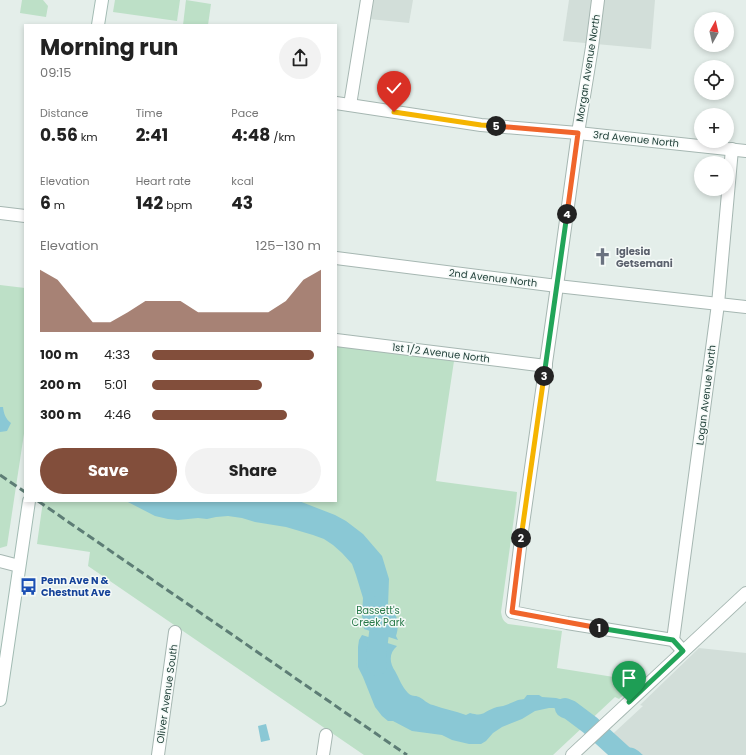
<!DOCTYPE html>
<html lang="en">
<head>
<meta charset="utf-8">
<style>
	body { margin:0; font-family:Poppins,sans-serif; background:#f2f2f2; color:#222; height:100vh; display:flex; flex-direction:column; font-size:15px; white-space:nowrap }
	* { box-sizing:border-box; margin:0 }
	p { font-size:13px; color:#767676 }
	.icon { flex:none; width:22px; height:22px; fill:none; stroke:currentColor; stroke-width:2; stroke-linecap:round; stroke-linejoin:round }
	.map { position:relative; flex:1; overflow:hidden }
	.panel { position:absolute; left:24px; top:24px; width:313px; height:478px; display:flex; flex-direction:column; background:#fff; border-radius:0px; box-shadow:0 2px 6px #0003 }
	.panel>* { flex:none }
	.needle { width:26px; rotate:8deg }
	.fabs { position:absolute; left:694px; top:12px; display:grid; gap:8px }
	.fabs a { display:grid; place-items:center; width:40px; height:40px; border-radius:50%; background:#fff; box-shadow:0 2px 6px #0003; font-size:20px }
	.pin { position:absolute; display:grid; place-items:center; width:34px; height:34px; color:#fff; margin:-41px -17px; border-radius:50% 50% 50% 0; rotate:-45deg; box-shadow:0 0 4px #0007 }
	.pin .icon { rotate:45deg }
	.km { position:absolute; width:20px; height:20px; margin:-10px; border-radius:50%; background:#222; color:#fff; font-size:11px; line-height:20px; text-align:center }
	.round { display:grid; place-items:center; flex:none; width:42px; height:42px; border-radius:21px; background:#f2f2f2 }
	.overview { display:flex; align-items:center; justify-content:space-between; height:68px; padding:0 16px }
	h1 { font-size:22px; font-weight:700; line-height:30px }
	.stats { display:grid; grid-template-columns:repeat(3,1fr); gap:6px; height:68px; padding:4px 16px }
	.stats div { display:grid; align-content:center }
	.stats b { font-size:17px; font-weight:700 }
	.stats small { font-size:11px; font-weight:400 }
	.stats p { font-size:11px }
	.chart { height:112px; padding:8px 16px }
	.chart p { display:flex; justify-content:space-between }
	.chart svg { width:100%; height:72px; margin-top:4px; fill:#824e3b; opacity:.7 }
	.primary-button { display:flex; gap:8px; margin-top:auto; padding:8px 16px }
	.primary-button a { flex:1; height:46px; border-radius:24px; background:#824e3b; color:#fff; font-size:16px; font-weight:700; line-height:46px; text-align:center }
	.primary-button a+a { background:#f2f2f2; color:#222 }
	ul { padding:0 16px; list-style:none; font-size:13px }
	li { display:grid; grid-template-columns:64px 48px 1fr; align-items:center; height:30px }
	li i { height:10px; border-radius:5px; background:#824e3b }
	.map>svg:first-child { display:block }
	.built { fill:#d2ded9 }
	.green { fill:#bde0c7 }
	.water { fill:#8ac8d5 }
	.lines { fill:none; stroke-linecap:round; stroke-linejoin:round }
	.river { stroke:#8ac8d5; stroke-width:20 }
	.minor-casing { stroke:#a6b7b2; stroke-width:14 }
	.tertiary-casing { stroke:#a6b7b2; stroke-width:14 }
	.secondary-casing { stroke:#a2bbb3; stroke-width:14 }
	.minor { stroke:#fff; stroke-width:12 }
	.tertiary { stroke:#fff; stroke-width:12 }
	.secondary { stroke:#fff; stroke-width:12 }
	.rail { stroke:#5d7d75; stroke-width:3; stroke-dasharray:8 4; stroke-linecap:butt }
	.split-1-casing { stroke:#fff; stroke-width:8 }
	.split-2-casing { stroke:#fff; stroke-width:8 }
	.split-3-casing { stroke:#fff; stroke-width:8 }
	.split-4-casing { stroke:#fff; stroke-width:8 }
	.split-5-casing { stroke:#fff; stroke-width:8 }
	.split-6-casing { stroke:#fff; stroke-width:8 }
	.split-1 { stroke:#22a559; stroke-width:5 }
	.split-2 { stroke:#f0652b; stroke-width:5 }
	.split-3 { stroke:#f5b400; stroke-width:5 }
	.split-4 { stroke:#22a559; stroke-width:5 }
	.split-5 { stroke:#f0652b; stroke-width:5 }
	.split-6 { stroke:#f5b400; stroke-width:5 }
	.labels { text-anchor:middle; dominant-baseline:central; stroke-width:3; stroke-linejoin:round; paint-order:stroke }
	.street-label { font-size:10px; fill:#22413a; stroke:#f5faf8 }
	.worship-label { font-size:10px; font-weight:bold; fill:#5b616d; stroke:#f5faf8; text-anchor:start }
	.transit-label { font-size:10px; font-weight:bold; fill:#164399; stroke:#f5faf8; text-anchor:start }
	.park-label { font-size:10px; fill:#2a7b4b; stroke:#f5faf8 }
</style>
</head>
<body>
<div class="map">
<svg width="746" height="755" viewBox="0 0 746 755">
	<rect width="100%" height="100%" fill="#e4eeea"/>
	<g class="built">
		<path d="M372,0h41l-4,23 -40,-4z"/>
		<path d="M569,0h86l-4,49 -88,-8z"/>
		<path d="M699,648l47,5v102h-129l-14,-12 40,-37 -3,-1z"/>
	</g>
	<g class="green">
		<path d="M22,0h21l5,6 -2,11 -26,-4z"/>
		<path d="M115,0h65l-3,21 -64,-9z"/>
		<path d="M186,0l25,4 -3,21h-25z"/>
		<path d="M0,285l25,3v139l-18,119 -7,2z"/>
		<path d="M336,346l118,15 -18,120 81,11 -1,11 -15,109c1,6 2,9 7,12l54,7 -5,37 82,13 -20,18 -4,-2 -62,58h-189l-276,-189 2,-14 -53,-8 6,-43h293z"/>
	</g>
	<g class="water">
		<path d="M0,407h3c1,7 2,11 8,16l-4,8 -7,1z"/>
		<path d="M126,501h173l36,14 11,6 17,13 19,22 7,23 -1,27 2,5h4c4,8 5,16 2,25l2,4 -34,-11 -2,-14 1,-17 -7,-23 -4,-11 -10,-11 -9,-8 -9,-6 -11,-4 -27,-8 -31,-5 -13,-4 -14,-2 -12,1 -9,2 -9,-1 -20,2 -10,-1 -13,-3z"/>
		<path d="M362,635l35,11c-8,7 -8,16 -2,25 4,7 7,16 13,22 4,4 7,2 11,4 5,2 8,7 14,8 11,4 22,6 33,10l4,-2c14,4 13,-1 24,-5 4,-2 8,-1 12,-3 8,-3 10,-5 18,-6l3,-4h12l3,2 14,1 22,6 16,13 -11,10 -24,-16 -5,-3h-5l-14,3 -13,8 -20,8 -9,6 -7,8 -5,3h-12l-17,-4 -10,-5 -30,-4 -19,-10h-5l-6,-5 -7,-9 -12,-30 -5,-10v-20l1,-7z"/>
		<path d="M266,724l4,16 -9,2 -3,-16z"/>
		<path d="M613,733l14,15c7,-2 11,3 16,7h-32l-11,-9z"/>
	</g>
	<g class="lines">
		<g class="river">
			<path d="M377,666l-1,-10 4,-30 -2,-20"/>
			<path d="M565,708l5,2 20,15 33,30"/>
		</g>
		<defs>
			<g id="minor">
				<path d="M598,0l-6,47 -14,86 -21,153 -35,245 -10,81 55,11 106,17 10,11"/>
				<path d="M336,103l145,22 97,8 168,18"/>
				<path d="M350,105l17,-105"/>
				<path d="M0,213l25,3"/>
				<path d="M336,258l221,28 189,21"/>
				<path d="M336,340l210,26"/>
				<path d="M0,561l19,5"/>
				<path d="M673,640l45,-336 14,-155"/>
				<path d="M158,755l17,-123"/>
				<path d="M323,755l3,-20"/>
			</g>
			<path id="tertiary" d="M572,755l174,-162"/>
			<g id="secondary">
				<path d="M98,25l4,-25"/>
				<path d="M0,700l29,-199"/>
			</g>
		</defs>
		<use href="#minor" class="minor-casing"/>
		<use href="#tertiary" class="tertiary-casing"/>
		<use href="#secondary" class="secondary-casing"/>
		<use href="#minor" class="minor"/>
		<use href="#tertiary" class="tertiary"/>
		<use href="#secondary" class="secondary"/>
		<g class="rail">
			<path d="M0,475l25,17"/>
			<path d="M38,501l369,254"/>
		</g>
	</g>
	<g class="lines">
		<defs>
			<path id="split-1" d="M599,628l74,12 10,11 -54,51"/>
			<path id="split-2" d="M521,538l-9,74 87,16"/>
			<path id="split-3" d="M521,538l23,-162"/>
			<path id="split-4" d="M544,376l23,-162"/>
			<path id="split-5" d="M496,126l82,7 -11,81"/>
			<path id="split-6" d="M394,112l87,13 15,1"/>
		</defs>
		<use href="#split-1" class="split-1-casing"/>
		<use href="#split-2" class="split-2-casing"/>
		<use href="#split-3" class="split-3-casing"/>
		<use href="#split-4" class="split-4-casing"/>
		<use href="#split-5" class="split-5-casing"/>
		<use href="#split-6" class="split-6-casing"/>
		<use href="#split-1" class="split-1"/>
		<use href="#split-2" class="split-2"/>
		<use href="#split-3" class="split-3"/>
		<use href="#split-4" class="split-4"/>
		<use href="#split-5" class="split-5"/>
		<use href="#split-6" class="split-6"/>
	</g>
	<defs>
		<symbol id="church-bare" viewBox="-9 -9 18 18"><path d="M-1.2-6h2.4v3.5h3.3v2.4h-3.3V6h-2.4V-.1h-3.3v-2.4h3.3Z" fill="#6b7280" stroke="#f5faf8" stroke-width="2.5" paint-order="stroke"/></symbol>
		<symbol id="bus-bare" viewBox="-9 -9 18 18"><path d="M-5-6H5V4H4V6H2V4H-2V6H-4V4H-5ZM-3.5-4V0h7V-4ZM-3.5 1.2v1.5H-2V1.2ZM2 1.2v1.5H3.5V1.2Z" fill="#1a4fb4" stroke="#f5faf8" stroke-width="2.5" paint-order="stroke"/></symbol>
	</defs>
	<g fill-rule="evenodd">
		<use href="#church-bare" x="590" y="244" width="25" height="25"/>
		<use href="#bus-bare" x="16" y="574" width="25" height="25"/>
	</g>
	<g class="labels">
		<g class="street-label">
			<text transform="translate(588 68) rotate(-81)">Morgan Avenue North</text>
			<text transform="translate(636 139) rotate(6)">3rd Avenue North</text>
			<text transform="translate(493 278) rotate(7)">2nd Avenue North</text>
			<text transform="translate(441 353) rotate(7)">1st 1/2 Avenue North</text>
			<text transform="translate(706 395) rotate(-83)">Logan Avenue North</text>
			<text transform="translate(167 694) rotate(-82)">Oliver Avenue South</text>
		</g>
		<g class="worship-label">
			<text x="616" y="251">Iglesia<tspan x="616" dy="12">Getsemani</tspan></text>
		</g>
		<g class="transit-label">
			<text x="41" y="580">Penn Ave N &amp;<tspan x="41" dy="12">Chestnut Ave</tspan></text>
		</g>
		<g class="park-label">
			<text x="378" y="610">Bassett's<tspan x="378" dy="12">Creek Park</tspan></text>
		</g>
	</g>
</svg>
<div class="fabs">
<a><svg class="needle" viewBox="-14 -14 28 28"><path d="M0-13l5 13h-10z" fill="#e53935"/><path d="M0 13l5-13h-10z" fill="#767676"/></svg></a>
<a><svg class="icon" aria-label="locate" viewBox="0 0 24 24"><circle cx="12" cy="12" r="6"/><path d="M12 2v4M12 18v4M2 12h4M18 12h4"/></svg></a>
<a>+</a>
<a>−</a>
</div>
<div class="pin" style="left:629px;top:702px;background:#1e9e55"><svg class="icon" aria-label="arrive" viewBox="0 0 24 24"><path d="M6 21V4h12l-3 4 3 4H6"/></svg></div>
<div class="pin" style="left:394px;top:112px;background:#d93025"><svg class="icon" aria-label="check" viewBox="0 0 24 24"><path d="M5 12l5 5 9-10"/></svg></div>
<b class="km" style="left:599px;top:628px">1</b>
<b class="km" style="left:521px;top:538px">2</b>
<b class="km" style="left:544px;top:376px">3</b>
<b class="km" style="left:567px;top:214px">4</b>
<b class="km" style="left:496px;top:126px">5</b>
<section class="panel">
<div class="overview"><div><h1>Morning run</h1><p>09:15</p></div><a class="round"><svg class="icon" aria-label="share" viewBox="0 0 24 24"><path d="M12 15V3M7 8l5-5 5 5M5 13v7h14v-7"/></svg></a></div>
<div class="stats">
<div><p>Distance</p><b>0.56<small> km</small></b></div>
<div><p>Time</p><b>2:41</b></div>
<div><p>Pace</p><b>4:48<small> /km</small></b></div>
</div>
<div class="stats">
<div><p>Elevation</p><b>6<small> m</small></b></div>
<div><p>Heart rate</p><b>142<small> bpm</small></b></div>
<div><p>kcal</p><b>43</b></div>
</div>
<div class="chart"><p><span>Elevation</span>125–130 m</p>
<svg viewBox="0 0 160 44" preserveAspectRatio="none"><path d="M0 44V6L10 12L20 25L30 38L40 38L50 32L60 25L70 25L80 25L90 32L100 32L110 32L120 32L130 32L140 25L150 12L160 6V44z"/></svg>
</div>
<ul>
<li><b>100 m</b>4:33<i style="width:96%"></i></li>
<li><b>200 m</b>5:01<i style="width:65%"></i></li>
<li><b>300 m</b>4:46<i style="width:80%"></i></li>
</ul>
<div class="primary-button"><a>Save</a><a>Share</a></div>
</section>
</div>
</body>
</html>
